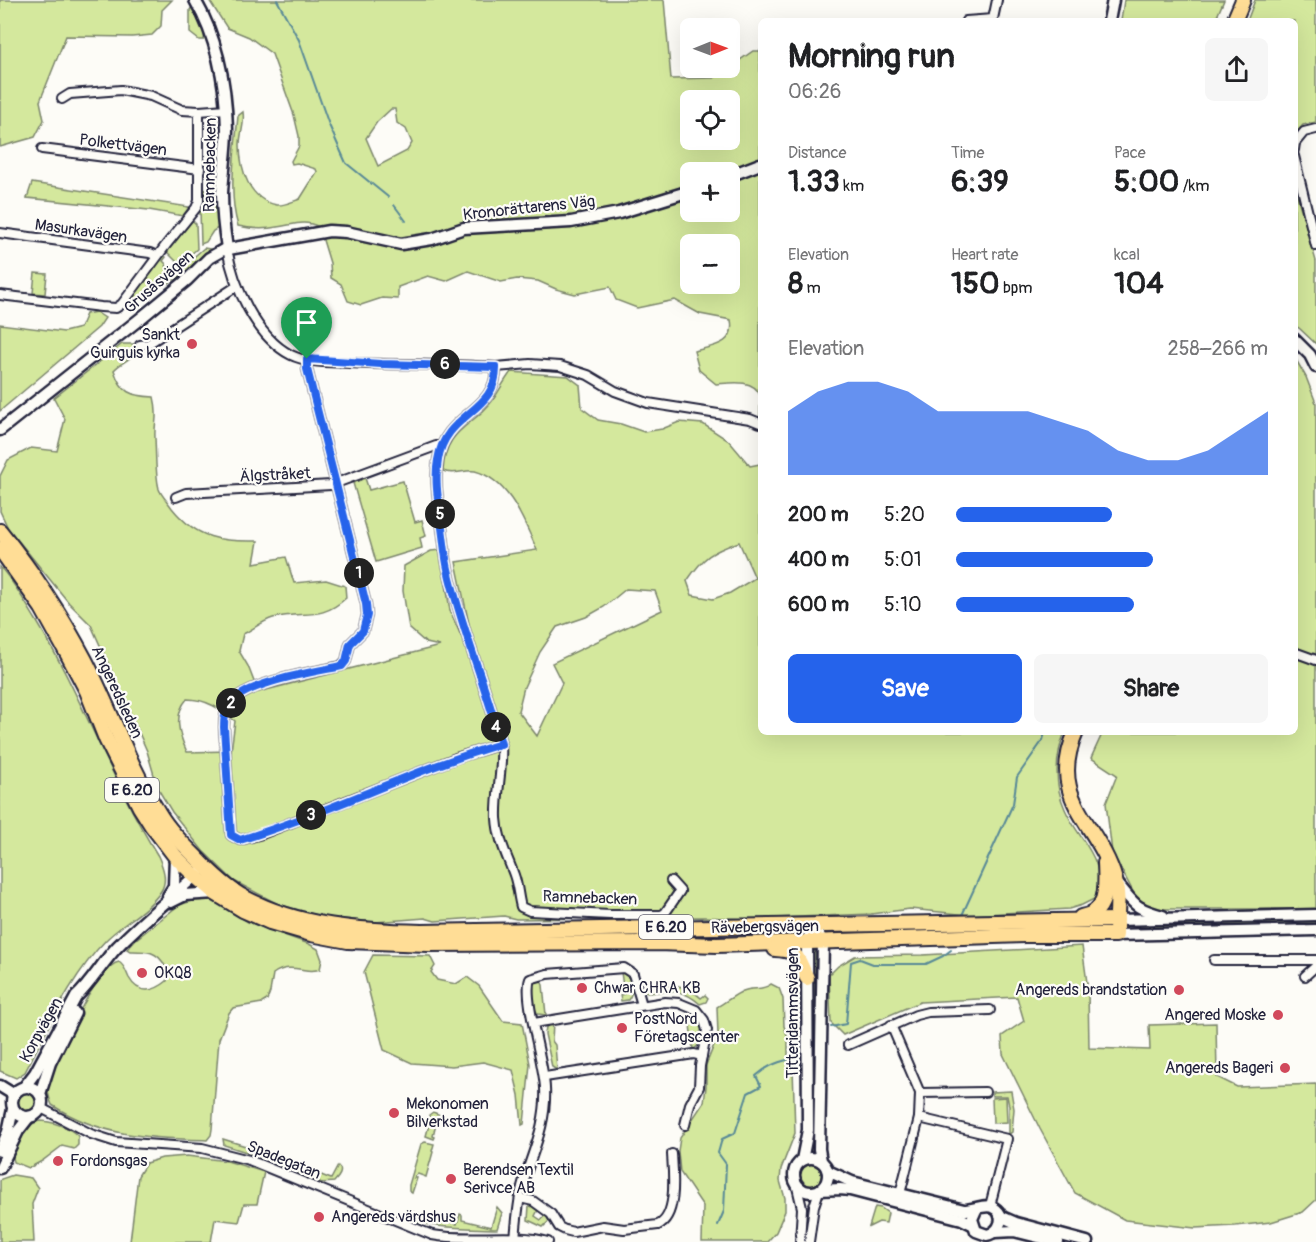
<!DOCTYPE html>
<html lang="en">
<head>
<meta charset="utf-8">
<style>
	body { margin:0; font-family:Pangolin,sans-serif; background:#f6f6f6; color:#202124; height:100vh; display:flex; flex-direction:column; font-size:22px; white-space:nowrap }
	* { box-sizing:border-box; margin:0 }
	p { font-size:20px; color:#757577 }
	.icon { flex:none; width:33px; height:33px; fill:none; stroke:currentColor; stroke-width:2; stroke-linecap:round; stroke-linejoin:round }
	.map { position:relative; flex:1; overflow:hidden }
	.details { position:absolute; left:758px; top:18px; width:540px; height:717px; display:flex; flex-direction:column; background:#fff; border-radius:9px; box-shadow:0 6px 24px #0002 }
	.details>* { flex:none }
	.needle { width:39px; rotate:89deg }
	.tools { position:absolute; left:680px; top:18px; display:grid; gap:12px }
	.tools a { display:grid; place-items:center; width:60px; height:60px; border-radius:9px; background:#fff; box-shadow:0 6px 24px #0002; font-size:30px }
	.pin { position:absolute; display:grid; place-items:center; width:51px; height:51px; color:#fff; margin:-62px -26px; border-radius:50% 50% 50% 0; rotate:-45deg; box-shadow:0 0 6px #0007 }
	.pin .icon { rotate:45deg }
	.km { position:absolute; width:30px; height:30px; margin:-15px; border-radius:50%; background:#222; color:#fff; font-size:16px; line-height:30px; text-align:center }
	.round { display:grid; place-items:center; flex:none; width:63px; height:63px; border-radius:9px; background:#f6f6f6 }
	.head { display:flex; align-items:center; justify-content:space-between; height:102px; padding:0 30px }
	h1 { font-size:33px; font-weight:800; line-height:45px }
	.metrics { display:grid; grid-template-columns:repeat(3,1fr); gap:9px; height:102px; padding:6px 30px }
	.metrics div { display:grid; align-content:center }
	.metrics b { font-size:30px; font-weight:800 }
	.metrics small { font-size:16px; font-weight:400 }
	.metrics p { font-size:16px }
	.chart { height:168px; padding:12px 30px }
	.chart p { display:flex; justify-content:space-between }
	.chart svg { width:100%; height:108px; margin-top:6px; fill:#2563eb; opacity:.7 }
	.primary-button { display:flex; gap:12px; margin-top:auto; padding:12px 30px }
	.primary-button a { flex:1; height:69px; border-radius:9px; background:#2563eb; color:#fff; font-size:24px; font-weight:800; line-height:69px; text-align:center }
	.primary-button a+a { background:#f6f6f6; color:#202124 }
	ul { padding:0 30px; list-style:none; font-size:20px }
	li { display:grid; grid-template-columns:96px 72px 1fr; align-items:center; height:45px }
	li i { height:15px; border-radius:8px; background:#2563eb }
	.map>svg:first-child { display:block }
	.green { fill:#d4e89d; stroke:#7b856c; stroke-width:1.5; fill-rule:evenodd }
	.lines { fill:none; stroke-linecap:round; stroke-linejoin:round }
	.stream { stroke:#588997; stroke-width:2 }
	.street-casing { stroke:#22223b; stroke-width:12 }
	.secondary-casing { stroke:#22223b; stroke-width:15 }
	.highway-casing { stroke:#22223b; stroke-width:18 }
	.street { stroke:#fdfcf7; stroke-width:8 }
	.secondary { stroke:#fdfcf7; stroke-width:10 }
	.highway { stroke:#ffdd96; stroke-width:14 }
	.route-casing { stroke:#fff; stroke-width:12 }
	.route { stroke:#2563eb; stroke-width:8 }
	.poi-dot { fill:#d1495b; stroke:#fdfcf7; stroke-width:2 }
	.labels { text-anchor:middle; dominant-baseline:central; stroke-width:4.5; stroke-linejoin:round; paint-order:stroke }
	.shield { fill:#fdfcf7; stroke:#646373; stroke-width:1.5 }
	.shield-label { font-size:15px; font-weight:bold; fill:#22223b }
	.street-label { font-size:16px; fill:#22223b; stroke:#fdfcf7 }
	.poi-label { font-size:16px; fill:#22223b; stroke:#fdfcf7; text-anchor:start }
</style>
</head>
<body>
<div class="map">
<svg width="1316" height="1242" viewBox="0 0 1316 1242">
	<rect width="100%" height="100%" fill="#fdfcf7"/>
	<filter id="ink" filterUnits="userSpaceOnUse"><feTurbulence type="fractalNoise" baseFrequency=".0167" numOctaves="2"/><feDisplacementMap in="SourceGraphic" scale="12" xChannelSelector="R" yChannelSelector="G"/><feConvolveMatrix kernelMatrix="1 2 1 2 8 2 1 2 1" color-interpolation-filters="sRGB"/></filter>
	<g filter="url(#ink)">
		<g class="green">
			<path d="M0,0h172l-10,10 -1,16 -9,9 -20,2 -66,-1 -26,65 4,19 -9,17 -35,10z"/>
			<path d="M209,0h455l7,79 43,-1 39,-27h7v367c-1,-6 2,-16 0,-23 -7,-17 -30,-12 -44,-11l-17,-14 -5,-19c18,-5 42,-6 37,-31l-31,-6 -25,-14 -38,8 -21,-8 -6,-13 -35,7 -19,-5 -18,-8 -21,-2 -16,3 -33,-11 -22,10 -18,-5 -30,11v12l-16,-1 -21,7 -13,-4 -7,-17 -10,-6 -1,-15 -11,-36c-15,-8 -26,-2 -42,0 -13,3 -26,2 -39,-1 -10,-31 -3,-77 0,-110l5,-4c2,14 -3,20 -3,33 0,25 9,55 37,60 7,1 16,-4 23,-6l17,-27 -1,-3 -19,-6 -5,1 -1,-3 8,-15v-10l-5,-21 -22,-61 -23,-17 -22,-9zM690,100h39v40h-39zM391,109h4l2,14 9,6 6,14 -5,8 -29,15 -12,-28 11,-16zM690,172h39v40h-39zM690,244h39v40h-39z"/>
			<path d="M1124,0h100l-9,21h-94z"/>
			<path d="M1255,0h61v122l-13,3 -8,9 -1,-113h-47z"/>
			<path d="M193,5l12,25 -1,10h-5l-9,-7v-23z"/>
			<path d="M32,183l157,24 -6,9 -34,-6 -122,-12z"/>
			<path d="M215,185l3,43 -5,3 -7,11 -5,2 -1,-35 2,-17z"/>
			<path d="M1294,185l22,76v83l-17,-16 -4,-2z"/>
			<path d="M191,219l5,5 1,25 -18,15 -13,-13z"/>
			<path d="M204,248l6,1 -28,26 -18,11 -1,-2z"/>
			<path d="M163,254l3,3 -3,4 3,3 2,8 -34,31h-3v-5z"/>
			<path d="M35,273l12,1 -2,20 -12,-1z"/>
			<path d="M96,312l9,6 -6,9 -99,84v-87l64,8 16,-4 6,-14z"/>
			<path d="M122,344h12l1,9c-6,8 -14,9 -21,17 7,23 17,26 40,27 5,19 0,24 1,41 1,16 0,35 4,51 2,6 9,13 13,19 25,31 49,34 86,33l-4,22 32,-6 8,26 32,-3 19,6 1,12c-26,24 -42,12 -73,20 -10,3 -20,11 -30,16l-4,17 9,15 10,26 182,-46 -14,-3 -17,-15 -6,-37 1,-25 27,-15 10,-1 9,61 11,25 10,-2 -15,-72 81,-12c-13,-29 -28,-70 -62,-79 -10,-2 -21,5 -32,0 2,-43 29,-43 50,-71 6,-9 11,-19 18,-28l57,4 12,9 2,23 16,12 23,4 23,8 18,-3 17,-7 24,2 26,17 21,25 10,-2v268h305c-10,24 -11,53 0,77 14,33 40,46 33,88l-16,8 -13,4 -100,6 -59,-6 -39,5 -123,5 -44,-2 -188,2 -12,-3 -69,5 -10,-3 -50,4 -51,-5 -46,-13 -44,-23 -31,-30 -31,-39 -14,-23 -11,-38 -56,-126 -22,-22 -61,-75 -8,-17v-35l8,-16 23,-12 26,3 8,-32 -11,-21zM739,542l16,36 -25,15 -17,6 -21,-4 -5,-14c17,-25 24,-29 52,-39zM626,589l29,2 7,19 -110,53 10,20 -25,53 -19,-25 6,-24 16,-35 17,-25 29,-10 18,-10zM187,699c19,0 34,10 48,22l-4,30 -44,1c-8,-17 -14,-37 0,-53z"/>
			<path d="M1295,358l11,19 10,26v506h-162l-17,-10 -25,-47 -6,-49 11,-28 -26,-17 12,-26h191z"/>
			<path d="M365,478l4,12 34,-9 12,41 7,-2 4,16 -6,2 2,10 -46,14 -23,-79z"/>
			<path d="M0,567c15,16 24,34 36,53 46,76 75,161 122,236 5,11 10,24 3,35 -13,20 -38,32 -55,49 -36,37 -57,87 -81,132l-9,6 -16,-7z"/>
			<path d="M202,898l11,2 35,22 61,22 9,5 4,11 -2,9c-13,6 -29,-8 -47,5l-3,18 -3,8 -5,3 -29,5 -4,5 -10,26 -7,90 -1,6 -4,5c-57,-2 -106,-3 -155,-35 -3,-7 -5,-16 -4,-23 5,-22 50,-117 71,-120 6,4 7,10 10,16 10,18 26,13 38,3 2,-6 1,-10 -2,-15 -8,-16 -20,-15 -35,-15l-3,-2 8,-9 44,-35z"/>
			<path d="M1316,921v5l-168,3 -20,-3 1,-2z"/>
			<path d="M1082,946l6,44 1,58 61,2 -1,-25 67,-2 1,54 20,10 79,-3v116l-13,12 -32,10 -36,4 -40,2 -70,-8 -50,-27 -35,-64 -37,-75 -1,-18 22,-15 -7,-24 -97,5 -77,33 -12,-12 -2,-48 9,-9 17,-10 68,-1z"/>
			<path d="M812,951h3l1,4v201l-8,-1z"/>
			<path d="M373,955l57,1 5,10 -4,6 6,8 19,4 11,-7 12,9 24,35 19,2 8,41 -6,60 -2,1 -3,-30 -6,-25 -30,-8 -31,4 -40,-3 -28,-13 -20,-78z"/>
			<path d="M625,971c8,8 10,20 3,29l-7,1 -1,-6 4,-1 -3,-22z"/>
			<path d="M539,977l4,8 3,30 -8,-1 -4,-7 -2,-21z"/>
			<path d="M648,983l2,5c18,-5 37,-4 51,10l4,-3 3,3 -2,4 -6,2c-20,-17 -30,-13 -53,-11l-4,-5z"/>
			<path d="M771,984l8,4 4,11 1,27 4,12v21l5,8 2,66 -14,36 -1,12 5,17v13l-9,21 -9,10h-65l1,-36 -23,-34 -2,-21 2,-13 24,-36 2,-15v-22l12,-30 -1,-28c9,-5 17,-12 26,-16 10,-4 20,0 28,-7z"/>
			<path d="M690,1011c11,6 14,20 11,32l-7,6h-1l-3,-24 2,-1z"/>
			<path d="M553,1023l-1,18 3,4 2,25 -5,-3 -7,-33 1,-7z"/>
			<path d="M1011,1091l3,18 -2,23 -3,2v-28l-2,-10h-15v-4z"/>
			<circle cx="27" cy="1102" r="9"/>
			<path d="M1006,1097l1,25 -14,1 -1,-25z"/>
			<path d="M433,1112l9,4 -2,7h-4l-3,13 2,1 -1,2 -8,-3 4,-15 -1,-6z"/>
			<path d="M39,1121c12,0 30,6 39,15v9l-4,4 -12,-3 -20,15 -13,7 -15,-6 -2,-9 13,-26z"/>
			<path d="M223,1139l42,13 66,27 7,-13c6,5 0,12 -4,16l-12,1 -63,-27 -35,-11z"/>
			<path d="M425,1142l9,2 -2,7 1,1 -7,25 -8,-3 -3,2 -1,2h3l-5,15 -3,-2v-6l12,-41z"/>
			<path d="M187,1156l40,5 37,11 -7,32h-13l-5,18 -24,-3 -4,23h-81l8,-66 8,-13 16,-5z"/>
			<circle cx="811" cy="1175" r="11"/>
			<path d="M13,1175l18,3 7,10 -6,16 2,38h-34v-61l1,-2z"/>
			<path d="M531,1205l8,3 -4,8 6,4 4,-5 5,5 -7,7 -15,-7 1,-14z"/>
			<path d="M497,1207l5,6 -5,16h-3c-32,-2 -60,1 -90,-12l2,-7 51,14 3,-10 2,1v5l29,7z"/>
			<path d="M875,1207l6,1 7,5 -2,10 -7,-1 -10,5z"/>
		</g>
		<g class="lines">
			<g class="stream">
				<path d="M277,0l22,40 30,85 17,38 42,34"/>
				<path d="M394,205l12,16"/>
				<path d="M963,913l50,-109 4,-27 26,-37 2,-8"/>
				<path d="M831,1027l15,-3 5,-62 9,-3 13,5h53l17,-8 8,-6"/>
				<path d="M718,1225l6,-14 2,-47 -8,-11 4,-14 13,-6 13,-40 13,-7 -5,-10c12,-11 24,-15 40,-18"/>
			</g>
			<defs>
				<g id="street">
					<path d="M966,21l27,-2 4,-19"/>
					<path d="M62,99l8,-5 51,-4 30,6 31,14 17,1 27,-2"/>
					<path d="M42,149l158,20"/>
					<path d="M1294,150l1,-7 9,-11 12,-3"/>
					<path d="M1294,156l22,90"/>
					<path d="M0,233l150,20 7,3"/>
					<path d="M227,248c6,37 29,89 64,107 16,8 40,7 58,8 49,2 98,1 147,4 1,46 -51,45 -58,93 -4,22 1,45 4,68 2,13 3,28 6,41 13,59 38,116 53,175 2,25 -5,49 -4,74 1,21 10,38 17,57 4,11 4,21 7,32l9,4 80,4h51l4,-2 15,-22 -9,-10"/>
					<path d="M0,295l101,12 15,1 6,-4 44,-59 30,-37 3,-7v-90"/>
					<path d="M140,345l8,-1 89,-58"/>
					<path d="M307,359v10l59,235 1,11 -4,16 -13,13 -4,17 -5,5c-27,6 -96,16 -112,39 -4,6 -5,15 -5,22l7,108 9,5 22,-6 194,-76 45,-14"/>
					<path d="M496,367l34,-3 30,2 28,9 27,16 33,12 102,16 10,4"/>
					<path d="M176,497l10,-4 145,-8 105,-39 5,1"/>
					<path d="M1294,652l22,8"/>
					<path d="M1214,960h102"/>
					<path d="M1305,976l11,-10"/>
					<path d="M534,1023l131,-21 14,1 17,7 8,10 3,10 -7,36 -1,21 -9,17 -5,21"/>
					<path d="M891,1025l29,68 -1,25 -19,76"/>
					<path d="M848,1045l68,-30 12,-3 62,-2"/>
					<path d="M545,1077l149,-23 8,2"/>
					<path d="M920,1093l65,-1"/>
					<path d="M41,1108l50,26 25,8 86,6 47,12 183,75c38,7 82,-3 116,7"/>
					<path d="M919,1118l88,21 -17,67"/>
					<path d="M797,1187l5,21 -2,34"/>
					<path d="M520,1198l13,3 18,13 8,13 6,3 8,2 30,-6 21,3 34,-4c20,-9 15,-52 14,-71"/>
					<path d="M515,1238c2,-18 3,-38 8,-55 10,-32 24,-60 22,-95 -1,-25 -22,-90 -15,-109l17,-5 77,-6 9,6 9,31"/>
					<path d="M809,1242l5,-36 5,-15"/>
				</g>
				<g id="secondary">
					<path d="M195,0c22,38 31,85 32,129 0,21 -4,43 -5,64 0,19 2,37 5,55"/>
					<path d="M1109,21l4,-21"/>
					<path d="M729,176l31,-12"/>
					<path d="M1294,339l16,16 6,12"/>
					<path d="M0,430l141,-112 46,-38 22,-22 14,-8 106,-19 17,1 55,12 31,-5 32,-11 107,-6 48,-9 71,-22"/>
					<path d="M1116,882c19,22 17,26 47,34"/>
					<path d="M168,896l6,-10 1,-30"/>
					<path d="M171,902l14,-7 30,-2"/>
					<path d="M1117,920l199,-5"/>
					<path d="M814,925l9,17 -4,207 2,12"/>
					<path d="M1116,935l200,-5"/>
					<path d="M0,1086l13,8"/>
					<path d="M25,1086l10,-13 41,-76c16,-15 26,-34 41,-50 26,-27 55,-49 82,-75"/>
					<circle cx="27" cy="1102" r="15"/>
					<path d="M40,1094l10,-31 25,-50"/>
					<path d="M0,1151l8,-19 5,-23"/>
					<circle cx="811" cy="1175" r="17"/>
					<path d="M802,1160l6,-30 -1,-188 2,-6"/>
					<path d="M0,1168l18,-37 11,-14"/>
					<path d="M828,1171l24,11 112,28c9,0 21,-6 28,-3 16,7 8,25 -5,28l-11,-4 -4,-12 4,-9"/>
					<path d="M820,1190l20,-1 10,1 112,29 10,5"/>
					<path d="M1000,1216l16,7 71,19"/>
					<path d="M995,1232l19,-1 44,11"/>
				</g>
				<g id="highway">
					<path d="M1234,21l9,-21"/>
					<path d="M0,531c32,40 61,83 85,129 26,50 43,104 73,152 10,17 24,31 38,45 14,15 30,31 49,41 55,29 116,33 177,34l695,-12"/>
					<path d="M0,549l42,59 25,45 20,38 19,48 34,68 12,19 23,30 20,20 20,17 28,17 27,12 41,12 37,7 80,3 230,-1 59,2 308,-10h91c0,-19 4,-37 -1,-55 -16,-58 -69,-80 -39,-148"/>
					<path d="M1081,917c28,-4 25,-32 24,-54"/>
					<path d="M775,949c25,1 22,10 32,29"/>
				</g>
			</defs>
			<use href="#street" class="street-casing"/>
			<use href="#secondary" class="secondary-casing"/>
			<use href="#highway" class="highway-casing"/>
			<use href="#street" class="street"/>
			<use href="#secondary" class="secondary"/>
			<use href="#highway" class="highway"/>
		</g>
	</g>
	<g class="lines" filter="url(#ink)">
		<defs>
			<path id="route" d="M307,359l74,5 115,3c1,46 -51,45 -58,93 -4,22 1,45 4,68 2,13 3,28 6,41 13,59 38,116 53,175 -89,26 -172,69 -261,96l-9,-5 -7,-108c0,-7 1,-16 5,-22 16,-23 85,-33 113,-39l4,-5 4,-17 13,-13 4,-16 -1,-11 -59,-235z"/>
		</defs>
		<use href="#route" class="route-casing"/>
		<use href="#route" class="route"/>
	</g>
	<g class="poi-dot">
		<circle cx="192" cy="344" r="6"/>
		<circle cx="142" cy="973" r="6"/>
		<circle cx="582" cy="988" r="6"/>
		<circle cx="1179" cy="990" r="6"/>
		<circle cx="1278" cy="1015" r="6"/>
		<circle cx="622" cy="1028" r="6"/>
		<circle cx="1285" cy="1068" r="6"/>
		<circle cx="394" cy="1113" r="6"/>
		<circle cx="58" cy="1161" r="6"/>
		<circle cx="451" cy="1179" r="6"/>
		<circle cx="319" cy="1217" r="6"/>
	</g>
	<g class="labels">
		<g class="shield">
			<rect x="105" y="778" width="54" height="24" rx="4.5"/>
			<rect x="639" y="915" width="54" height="24" rx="4.5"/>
		</g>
		<g class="shield-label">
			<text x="132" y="790">E 6.20</text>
			<text x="666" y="927">E 6.20</text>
		</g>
		<g class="street-label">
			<text transform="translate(123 145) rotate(7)">Polkettvägen</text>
			<text transform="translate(210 165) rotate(-89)">Ramnebacken</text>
			<text transform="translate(529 208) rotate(-6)">Kronorättarens Väg</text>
			<text transform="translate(81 231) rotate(8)">Masurkavägen</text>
			<text transform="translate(159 282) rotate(-41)">Grusåsvägen</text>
			<text transform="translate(275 475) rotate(-3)">Älgstråket</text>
			<text transform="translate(117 692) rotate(65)">Angeredsleden</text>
			<text transform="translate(590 898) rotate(2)">Ramnebacken</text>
			<text transform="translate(765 927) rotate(-1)">Rävebergsvägen</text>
			<text transform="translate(793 1013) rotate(-90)">Titteridammsvägen</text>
			<text transform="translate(41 1030) rotate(-61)">Korpvägen</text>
			<text transform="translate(284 1160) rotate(22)">Spadegatan</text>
		</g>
		<g class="poi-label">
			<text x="180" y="335" text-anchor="end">Sankt<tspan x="180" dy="18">Guirguis kyrka</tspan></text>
			<text x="154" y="973">OKQ8</text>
			<text x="594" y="988">Chwar CHRA KB</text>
			<text x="1167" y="990" text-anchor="end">Angereds brandstation</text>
			<text x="1266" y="1015" text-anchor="end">Angered Moske</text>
			<text x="634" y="1019">PostNord<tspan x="634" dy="18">Företagscenter</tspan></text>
			<text x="1273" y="1068" text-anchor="end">Angereds Bageri</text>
			<text x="406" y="1104">Mekonomen<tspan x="406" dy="18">Bilverkstad</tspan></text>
			<text x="70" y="1161">Fordonsgas</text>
			<text x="463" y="1170">Berendsen Textil<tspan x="463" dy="18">Serivce AB</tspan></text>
			<text x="331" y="1217">Angereds värdshus</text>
		</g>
	</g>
</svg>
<div class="tools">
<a><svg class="needle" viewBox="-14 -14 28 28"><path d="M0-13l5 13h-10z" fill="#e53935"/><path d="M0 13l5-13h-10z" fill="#757577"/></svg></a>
<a><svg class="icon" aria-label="locate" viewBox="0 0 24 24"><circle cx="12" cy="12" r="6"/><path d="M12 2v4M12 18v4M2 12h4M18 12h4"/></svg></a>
<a>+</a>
<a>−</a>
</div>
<div class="pin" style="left:307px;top:359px;background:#1e9e55"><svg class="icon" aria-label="arrive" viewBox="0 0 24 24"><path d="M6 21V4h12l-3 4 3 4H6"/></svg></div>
<b class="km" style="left:359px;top:573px">1</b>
<b class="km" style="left:231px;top:703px">2</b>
<b class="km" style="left:311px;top:815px">3</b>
<b class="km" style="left:496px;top:727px">4</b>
<b class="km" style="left:440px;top:514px">5</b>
<b class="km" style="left:445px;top:364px">6</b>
<section class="details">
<div class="head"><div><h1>Morning run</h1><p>06:26</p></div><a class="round"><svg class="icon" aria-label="share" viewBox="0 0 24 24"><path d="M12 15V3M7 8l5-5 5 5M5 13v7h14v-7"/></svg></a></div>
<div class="metrics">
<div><p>Distance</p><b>1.33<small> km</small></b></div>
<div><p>Time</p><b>6:39</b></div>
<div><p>Pace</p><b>5:00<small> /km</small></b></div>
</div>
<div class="metrics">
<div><p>Elevation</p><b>8<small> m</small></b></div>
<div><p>Heart rate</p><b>150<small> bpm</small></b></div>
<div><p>kcal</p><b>104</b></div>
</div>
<div class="chart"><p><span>Elevation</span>258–266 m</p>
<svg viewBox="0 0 160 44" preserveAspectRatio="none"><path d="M0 44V18L10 10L20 6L30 6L40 10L50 18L60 18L70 18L80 18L90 22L100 26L110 34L120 38L130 38L140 34L150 26L160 18V44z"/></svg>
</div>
<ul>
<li><b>200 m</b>5:20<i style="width:50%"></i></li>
<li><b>400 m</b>5:01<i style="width:63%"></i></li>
<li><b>600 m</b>5:10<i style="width:57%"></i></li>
</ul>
<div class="primary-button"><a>Save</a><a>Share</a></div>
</section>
</div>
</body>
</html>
